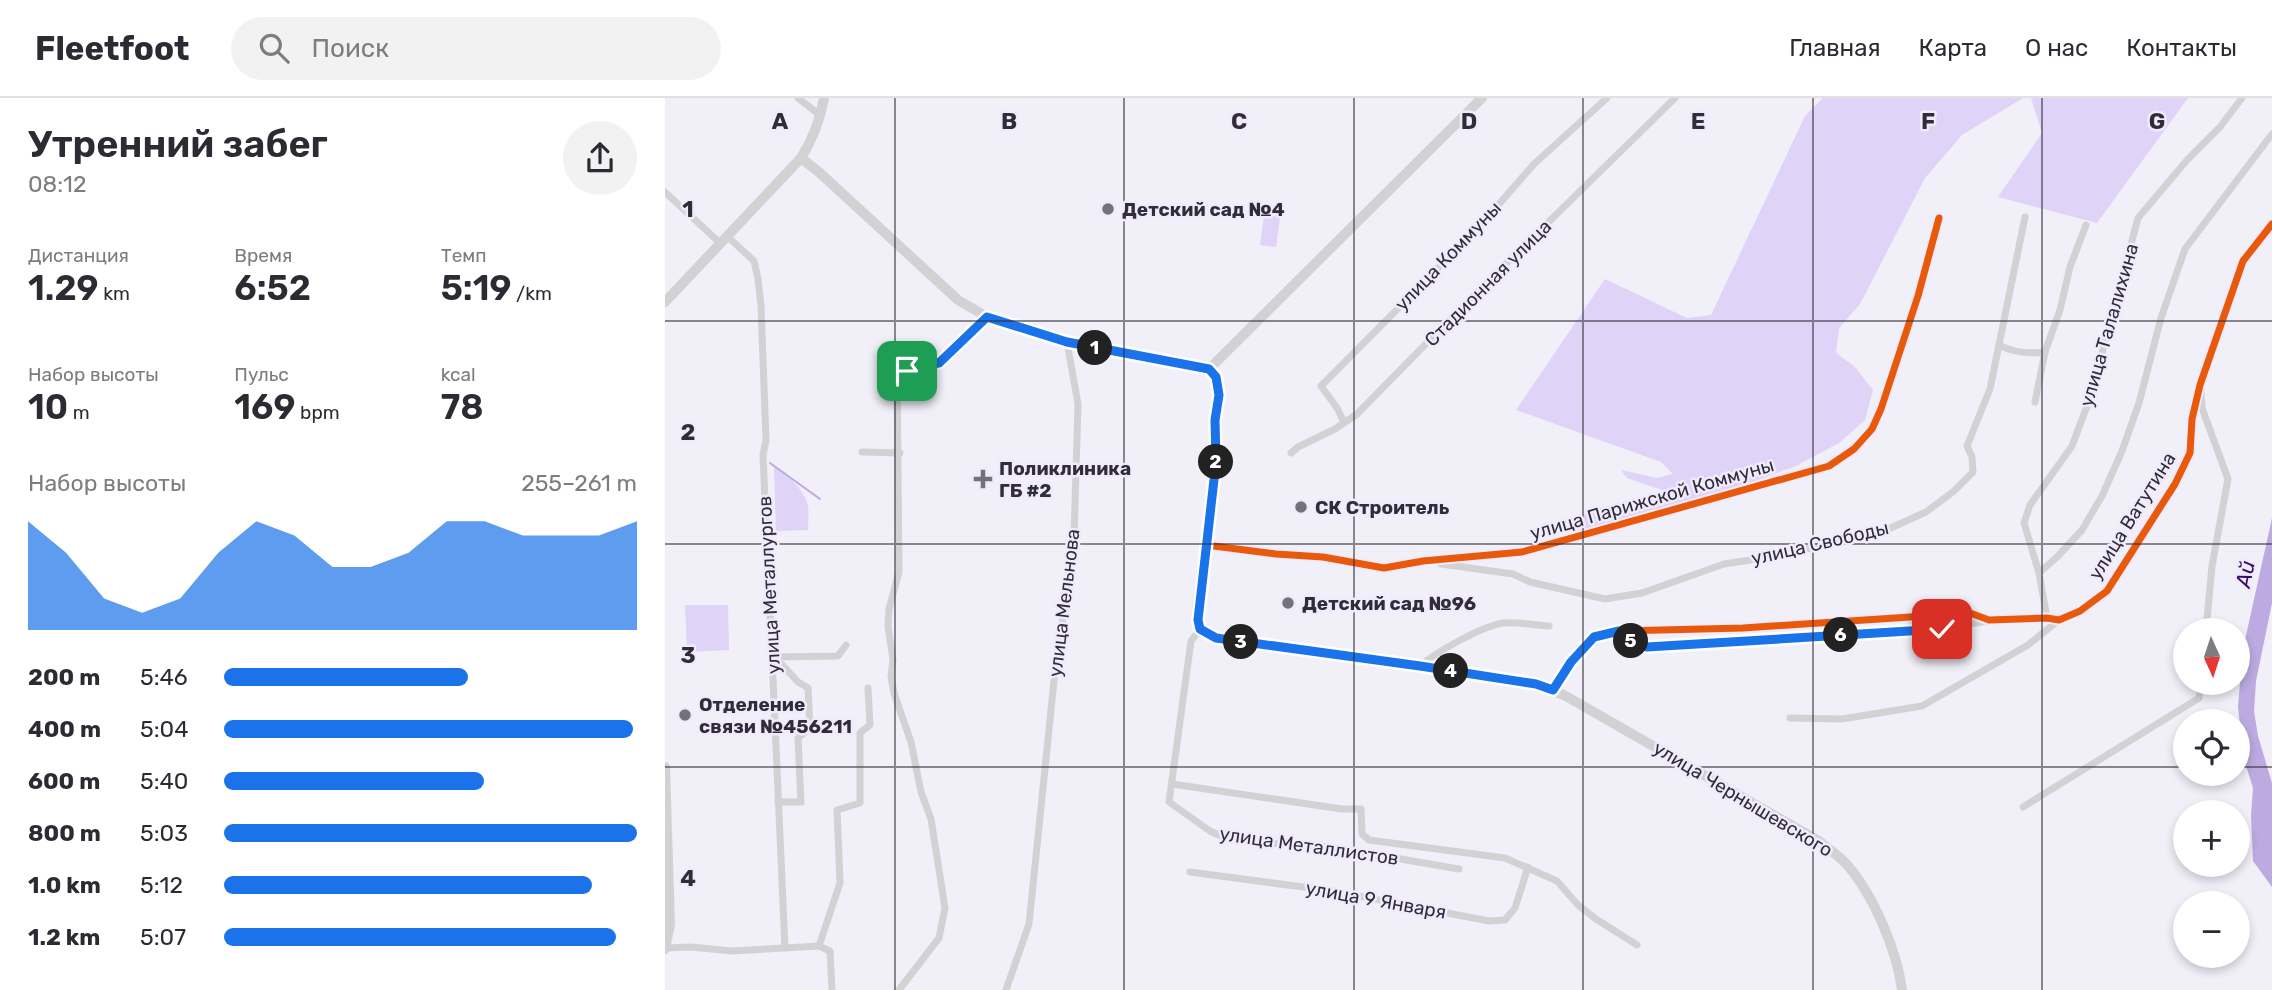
<!DOCTYPE html>
<html lang="ru">
<head>
<meta charset="utf-8">
<style>
	body { margin:0; font-family:Rubik,sans-serif; background:#f2f2f3; color:#2b2b33; height:100vh; display:flex; flex-direction:column; font-size:26px; white-space:nowrap }
	* { box-sizing:border-box; margin:0 }
	p { font-size:23px; color:#7c7c81 }
	.icon { flex:none; width:38px; height:38px; fill:none; stroke:currentColor; stroke-width:2; stroke-linecap:round; stroke-linejoin:round }
	.map { position:relative; flex:1; overflow:hidden }
	.side { display:flex; flex-direction:column; background:#fff; width:665px }
	.side>* { flex:none }
	.needle { width:46px; rotate:177deg }
	.fabs { position:absolute; left:1508px; top:520px; display:grid; gap:14px }
	.fabs a { display:grid; place-items:center; width:77px; height:77px; border-radius:50%; background:#fff; box-shadow:0 4px 10px #0003; font-size:35px }
	.pin { position:absolute; display:grid; place-items:center; width:60px; height:60px; color:#fff; margin:-30px; border-radius:14px; box-shadow:0 4px 10px #0006 }
	.km { position:absolute; width:35px; height:35px; margin:-18px; border-radius:50%; background:#222; color:#fff; font-size:19px; line-height:35px; text-align:center }
	.round { display:grid; place-items:center; flex:none; width:74px; height:74px; border-radius:37px; background:#f2f2f3 }
	.headline { display:flex; align-items:center; justify-content:space-between; height:119px; padding:0 28px }
	h1 { font-size:38px; font-weight:600; line-height:52px }
	.figures { display:grid; grid-template-columns:repeat(3,1fr); gap:10px; height:119px; padding:7px 28px }
	.figures div { display:grid; align-content:center }
	.figures b { font-size:35px; font-weight:600 }
	.figures small { font-size:19px; font-weight:400 }
	.figures p { font-size:19px }
	.chart { height:196px; padding:14px 28px }
	.chart p { display:flex; justify-content:space-between }
	.chart svg { width:100%; height:126px; margin-top:7px; fill:#1a73e8; opacity:.7 }
	ul { padding:0 28px; list-style:none; font-size:23px }
	li { display:grid; grid-template-columns:112px 84px 1fr; align-items:center; height:52px }
	li i { height:18px; border-radius:9px; background:#1a73e8 }
	header { display:flex; align-items:center; gap:42px; box-sizing:border-box; height:98px; padding:0 35px; background:#fff; border-bottom:2px solid #e1e1e2 }
	header strong { font-size:33px }
	nav { display:flex; gap:38px; margin-inline-start:auto; font-size:24px }
	.search { width:490px; height:63px; background:#f2f2f3; display:flex; align-items:center; gap:18px; box-sizing:border-box; padding:0 24px; border-radius:38px; color:#7c7c81; font-size:26px }
	main { display:flex; flex:1; min-height:0 }
	.map>svg:first-child { display:block }
	.green { fill:#dfd3f8 }
	.water { fill:#bcaae0 }
	.lines { fill:none; stroke-linecap:round; stroke-linejoin:round }
	.stream { stroke:#bcaae0; stroke-width:2 }
	.street { stroke:#d2d2d4; stroke-width:7 }
	.secondary { stroke:#d2d2d4; stroke-width:10 }
	.cycleway-casing { stroke:#f0ebfc; stroke-width:11 }
	.cycleway { stroke:#e8590c; stroke-width:7 }
	.route-casing { stroke:#fff; stroke-width:14 }
	.route { stroke:#1a73e8; stroke-width:9 }
	.grid { fill:none; stroke:#312d38; stroke-width:2; stroke-opacity:0.55 }
	.poi-dot { fill:#74717b; stroke:#f0ebfc; stroke-width:2.5 }
	.labels { text-anchor:middle; dominant-baseline:central; stroke-width:5; stroke-linejoin:round; paint-order:stroke }
	.poi-label { font-size:19px; font-weight:bold; fill:#312d38; stroke:#f0ebfc; text-anchor:start }
	.street-label { font-size:19px; fill:#312d38; stroke:#f0ebfc }
	.water-label { font-size:21px; font-style:italic; fill:#390d65; stroke:#f0ebfc }
	.grid-label { font-size:23px; text-anchor:middle; font-weight:bold; fill:#312d38; stroke:#f0ebfc; stroke-width:5; stroke-linejoin:round; paint-order:stroke }
</style>
</head>
<body>
<header>
<strong>Fleetfoot</strong>
<div class="search"><svg class="icon" aria-label="search" viewBox="0 0 24 24"><circle cx="10" cy="10" r="6"/><path d="M15 15l6 6"/></svg>Поиск</div>
<nav><a>Главная</a><a>Карта</a><a>О нас</a><a>Контакты</a></nav>
</header>
<main>
<section class="side">
<div class="headline"><div><h1>Утренний забег</h1><p>08:12</p></div><a class="round"><svg class="icon" aria-label="share" viewBox="0 0 24 24"><path d="M12 15V3M7 8l5-5 5 5M5 13v7h14v-7"/></svg></a></div>
<div class="figures">
<div><p>Дистанция</p><b>1.29<small> km</small></b></div>
<div><p>Время</p><b>6:52</b></div>
<div><p>Темп</p><b>5:19<small> /km</small></b></div>
</div>
<div class="figures">
<div><p>Набор высоты</p><b>10<small> m</small></b></div>
<div><p>Пульс</p><b>169<small> bpm</small></b></div>
<div><p>kcal</p><b>78</b></div>
</div>
<div class="chart"><p><span>Набор высоты</span>255–261 m</p>
<svg viewBox="0 0 160 44" preserveAspectRatio="none"><path d="M0 44V6L10 17L20 33L30 38L40 33L50 17L60 6L70 11L80 22L90 22L100 17L110 6L120 6L130 11L140 11L150 11L160 6V44z"/></svg>
</div>
<ul>
<li><b>200 m</b>5:46<i style="width:59%"></i></li>
<li><b>400 m</b>5:04<i style="width:99%"></i></li>
<li><b>600 m</b>5:40<i style="width:63%"></i></li>
<li><b>800 m</b>5:03<i style="width:100%"></i></li>
<li><b>1.0 km</b>5:12<i style="width:89%"></i></li>
<li><b>1.2 km</b>5:07<i style="width:95%"></i></li>
</ul>
</section>
<div class="map">
<svg width="1607" height="892" viewBox="0 0 1607 892">
	<rect width="100%" height="100%" fill="#f1eff8"/>
	<g class="green">
		<path d="M1158,0h200l-61,37 -37,43 -65,126 -21,24 -3,25 18,13 19,24 -8,30 -26,23 -43,23 -52,19 -164,45 -40,6 3,-5 29,-7 17,-13 76,-20 -38,-13 -6,-8 36,8 16,-4 -12,-12 -145,-52 89,-131 82,39 24,-3 94,-199z"/>
		<path d="M1366,0h157l-91,125 -99,-26 44,-64z"/>
		<path d="M599,117l16,2 -4,30 -16,-2z"/>
		<path d="M109,368c13,8 31,25 34,40 1,8 0,17 0,24l-32,1z"/>
		<path d="M20,507h43l1,45 -42,2z"/>
	</g>
	<path class="water" d="M1607,420v85l-16,78 -2,30 4,25 14,47v104l-19,-26 -2,-46 2,-27 -10,-32 -5,-50 5,-57z"/>
	<g class="lines">
		<path class="stream" d="M105,365l50,36"/>
		<g class="street">
			<path d="M133,0l23,18"/>
			<path d="M0,94l55,51"/>
			<path d="M62,138l27,25 4,18 3,27 5,134 -3,15 22,493"/>
			<path d="M1334,247c15,8 30,9 46,7"/>
			<path d="M1536,294l1,16 26,71 -16,87 -6,64"/>
			<path d="M1370,304l10,-50 15,-42 10,-43 16,-42"/>
			<path d="M679,324l-7,-14 -16,-22 159,-160 54,-62 73,-66"/>
			<path d="M197,354l38,1"/>
			<path d="M626,355l7,-6 37,-18 22,-15 111,-113 207,-203"/>
			<path d="M541,447l70,9 47,3 61,11 39,-7 99,-9 307,-86 25,-17 18,-20 9,-20 37,-113 21,-78"/>
			<path d="M776,466l72,10 17,8 75,17 37,-6 82,-29 53,-8 107,-25 42,-19 28,-21 19,-19 -1,-15 -5,-11 23,-57 35,-172"/>
			<path d="M1374,475l-15,-50 6,-18 42,-59 18,-48 48,-180 50,-59 32,-32 22,-29"/>
			<path d="M1382,520l-8,-45 18,-16 25,-27 20,-34 20,-45 17,-48 22,-85 24,-69 87,-115"/>
			<path d="M535,531l-9,12 -22,161 41,29 11,5 46,7 63,4 129,22"/>
			<path d="M954,533l12,10 16,6 295,-18 45,-8"/>
			<path d="M108,559l65,-1 8,-11"/>
			<path d="M110,559l23,25 10,6 2,40 -12,10 3,64h-23"/>
			<path d="M755,568c16,-14 64,-41 84,-43 15,-1 31,2 45,3"/>
			<path d="M888,592l18,-28 23,-25 25,-6 124,-3 227,-15 19,7 58,-2 12,2 21,-9 27,-20 68,-107 15,-31 2,-34 8,-34 43,-124 29,-37"/>
			<path d="M1125,620l52,1 80,-13 106,-61 31,-25"/>
			<path d="M507,686l170,25h19l1,25 7,6 136,18 52,23 21,24 18,14 41,26"/>
			<path d="M1358,709l176,-109 2,-16"/>
			<path d="M525,774l143,19 156,30 16,-1 10,-12 13,-41"/>
			<path d="M154,848l21,-63 -3,-73 23,-7v-70l10,-8 -2,-37"/>
			<path d="M1,850l25,-1 41,4 87,-5 11,5 2,39"/>
			<path d="M234,892l40,-52 6,-30 -14,-89 -10,-27 -10,-50 -17,-49 -3,-16 2,-18 -5,-32 1,-18 10,-37 -2,-199 42,-10 48,-46"/>
			<path d="M341,892l23,-66 25,-243 20,-144 4,-133 -11,-62"/>
		</g>
		<g class="secondary">
			<path d="M136,60l19,15 138,127 29,17 80,25 142,27"/>
			<path d="M0,204l136,-144c12,-19 19,-37 23,-60"/>
			<path d="M544,271l6,8 4,18 -4,25 1,42 -19,146 3,21 16,9 204,28 116,18 28,11 255,146c9,8 21,15 29,25 26,30 49,85 54,124"/>
			<path d="M544,271l273,-271"/>
			<path d="M0,669l5,157 -5,25"/>
		</g>
		<defs>
			<g id="cycleway">
				<path d="M541,447l70,9 47,3 61,11 39,-7 99,-9 307,-86 25,-17 18,-20 9,-20 37,-113 21,-78"/>
				<path d="M888,592l18,-28 23,-25 25,-6 124,-3 227,-15 19,7 58,-2 12,2 21,-9 27,-20 68,-107 15,-31 2,-34 8,-34 43,-124 29,-37"/>
			</g>
		</defs>
		<use href="#cycleway" class="cycleway-casing"/>
		<use href="#cycleway" class="cycleway"/>
	</g>
	<g class="lines">
		<defs>
			<path id="route" d="M242,273l32,-8 48,-46 80,25 142,27 7,8 3,18 -4,25 1,42 -18,158 2,9 16,9 204,28 116,18 17,6 18,-28 23,-25 25,-6 12,10 16,6 295,-18"/>
		</defs>
		<use href="#route" class="route-casing"/>
		<use href="#route" class="route"/>
	</g>
	<path class="grid" d="M230,0v892M459,0v892M689,0v892M918,0v892M1148,0v892M1377,0v892M0,223h1607M0,446h1607M0,669h1521M1573,669h34"/>
	<g class="poi-dot">
		<circle cx="443" cy="111" r="7"/>
		<path d="M314.5 370.5h7v7h7v7h-7v7h-7v-7h-7v-7h7z"/>
		<circle cx="636" cy="409" r="7"/>
		<circle cx="623" cy="505" r="7"/>
		<circle cx="20" cy="617" r="7"/>
	</g>
	<g class="labels">
		<g class="poi-label">
			<text x="457" y="111">Детский сад №4</text>
			<text x="334" y="370">Поликлиника<tspan x="334" dy="22">ГБ #2</tspan></text>
			<text x="650" y="409">СК Строитель</text>
			<text x="637" y="505">Детский сад №96</text>
			<text x="34" y="606">Отделение<tspan x="34" dy="22">связи №456211</tspan></text>
		</g>
		<g class="street-label">
			<text transform="translate(783 158) rotate(-46)">улица Коммуны</text>
			<text transform="translate(823 185) rotate(-45)">Стадионная улица</text>
			<text transform="translate(1444 227) rotate(-74)">улица Талалихина</text>
			<text transform="translate(987 401) rotate(-16)">улица Парижской Коммуны</text>
			<text transform="translate(1467 418) rotate(-58)">улица Ватутина</text>
			<text transform="translate(1155 445) rotate(-13)">улица Свободы</text>
			<text transform="translate(104 487) rotate(-93)">улица Металлургов</text>
			<text transform="translate(399 505) rotate(-83)">улица Мельнова</text>
			<text transform="translate(1078 701) rotate(31)">улица Чернышевского</text>
			<text transform="translate(644 748) rotate(8)">улица Металлистов</text>
			<text transform="translate(711 802) rotate(10)">улица 9 Января</text>
		</g>
		<g class="water-label">
			<text transform="translate(1580 476) rotate(-79)">Ай</text>
		</g>
	</g>
	<g class="grid-label">
		<text x="115" y="31">A</text>
		<text x="344" y="31">B</text>
		<text x="574" y="31">C</text>
		<text x="804" y="31">D</text>
		<text x="1033" y="31">E</text>
		<text x="1263" y="31">F</text>
		<text x="1492" y="31">G</text>
		<text x="23" y="119">1</text>
		<text x="23" y="342">2</text>
		<text x="23" y="565">3</text>
		<text x="23" y="788">4</text>
	</g>
</svg>
<div class="fabs">
<a><svg class="needle" viewBox="-14 -14 28 28"><path d="M0-13l5 13h-10z" fill="#e53935"/><path d="M0 13l5-13h-10z" fill="#7c7c81"/></svg></a>
<a><svg class="icon" aria-label="locate" viewBox="0 0 24 24"><circle cx="12" cy="12" r="6"/><path d="M12 2v4M12 18v4M2 12h4M18 12h4"/></svg></a>
<a>+</a>
<a>−</a>
</div>
<div class="pin" style="left:242px;top:273px;background:#1e9e55"><svg class="icon" aria-label="arrive" viewBox="0 0 24 24"><path d="M6 21V4h12l-3 4 3 4H6"/></svg></div>
<div class="pin" style="left:1277px;top:531px;background:#d93025"><svg class="icon" aria-label="check" viewBox="0 0 24 24"><path d="M5 12l5 5 9-10"/></svg></div>
<b class="km" style="left:430px;top:250px">1</b>
<b class="km" style="left:551px;top:364px">2</b>
<b class="km" style="left:576px;top:544px">3</b>
<b class="km" style="left:786px;top:573px">4</b>
<b class="km" style="left:966px;top:543px">5</b>
<b class="km" style="left:1176px;top:537px">6</b>
</div>
</main>
</body>
</html>
